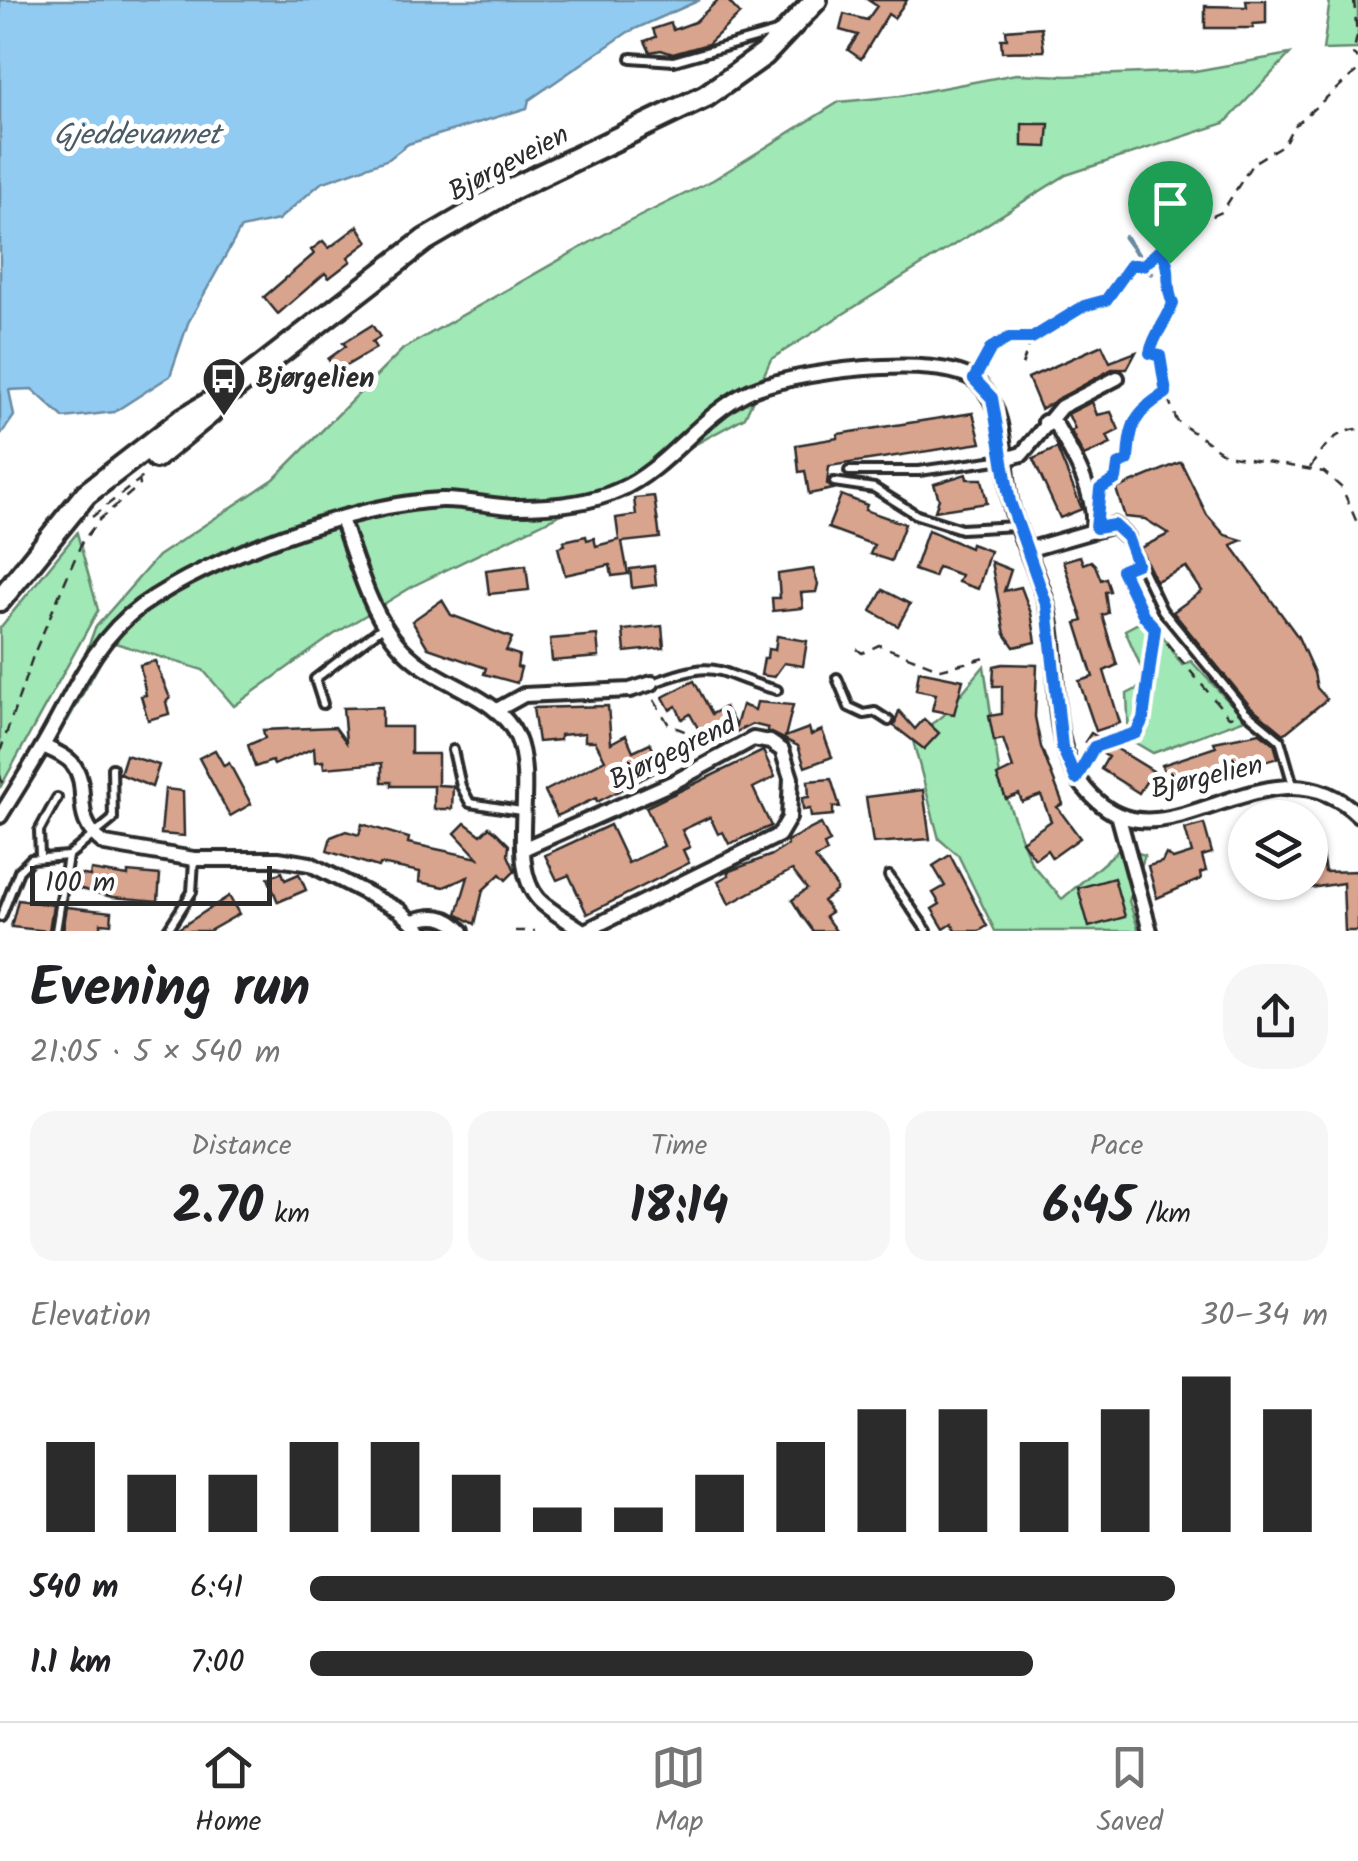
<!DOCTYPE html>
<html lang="en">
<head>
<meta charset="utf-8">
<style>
	body { margin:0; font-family:Kalam,sans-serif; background:#f6f6f6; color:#202124; height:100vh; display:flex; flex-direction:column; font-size:38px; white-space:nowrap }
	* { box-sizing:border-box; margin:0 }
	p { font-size:32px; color:#757577 }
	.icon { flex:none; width:55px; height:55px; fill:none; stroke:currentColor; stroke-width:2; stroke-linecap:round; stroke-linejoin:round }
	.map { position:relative; height:931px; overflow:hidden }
	.details { display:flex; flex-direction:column; background:#fff; flex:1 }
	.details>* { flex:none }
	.controls { position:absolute; left:1228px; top:800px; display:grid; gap:20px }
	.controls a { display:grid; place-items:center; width:100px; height:100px; border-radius:50%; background:#fff; box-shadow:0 2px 8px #0004; font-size:50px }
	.scale { position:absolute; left:30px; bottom:25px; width:242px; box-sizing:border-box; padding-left:10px; border:5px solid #2b2b2b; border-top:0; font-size:28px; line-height:35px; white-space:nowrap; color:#2b2b2b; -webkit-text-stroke:8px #fff; paint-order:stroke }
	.pin { position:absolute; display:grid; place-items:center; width:85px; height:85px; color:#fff; margin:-102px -42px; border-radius:50% 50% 50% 0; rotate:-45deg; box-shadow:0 0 10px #0007 }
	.pin .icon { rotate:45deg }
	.round { display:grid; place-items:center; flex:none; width:105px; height:105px; border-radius:40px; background:#f6f6f6 }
	.overview { display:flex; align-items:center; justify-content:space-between; height:170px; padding:0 30px }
	h1 { font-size:55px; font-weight:700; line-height:75px }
	.stats { display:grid; grid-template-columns:repeat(3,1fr); gap:15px; height:170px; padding:10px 30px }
	.stats div { display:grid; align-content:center; border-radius:25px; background:#f6f6f6; text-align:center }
	.stats b { font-size:50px; font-weight:700 }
	.stats small { font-size:28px; font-weight:400 }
	.stats p { font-size:28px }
	.chart { height:280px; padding:20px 30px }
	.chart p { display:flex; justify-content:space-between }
	.chart svg { width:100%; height:180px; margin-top:10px; stroke:#2b2b2b; stroke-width:6 }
	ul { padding:0 30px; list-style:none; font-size:32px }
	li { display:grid; grid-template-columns:160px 120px 1fr; align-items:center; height:75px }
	li i { height:25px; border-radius:12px; background:#2b2b2b }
	.dock { display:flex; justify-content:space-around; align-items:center; height:140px; border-top:2px solid #e0e0e0; background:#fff; font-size:28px; color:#757577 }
	.dock a { display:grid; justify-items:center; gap:5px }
	.dock .current { color:#2b2b2b }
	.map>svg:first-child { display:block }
	.green { fill:#a0e8b6; stroke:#668a70; stroke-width:2.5 }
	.water { fill:#92cbf1; stroke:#698ba2; stroke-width:2.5 }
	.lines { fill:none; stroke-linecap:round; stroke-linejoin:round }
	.stream { stroke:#698ba2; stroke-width:5 }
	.building { fill:#d9a48e; stroke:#2b2b2b; stroke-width:2.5 }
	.service-casing { stroke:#2b2b2b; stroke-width:14 }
	.minor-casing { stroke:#2b2b2b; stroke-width:20 }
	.primary-casing { stroke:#2b2b2b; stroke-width:28 }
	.path { stroke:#2b2b2b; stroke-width:2.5; stroke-dasharray:10 8; stroke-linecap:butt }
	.service { stroke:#fff; stroke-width:6 }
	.minor { stroke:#fff; stroke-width:12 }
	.primary { stroke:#fff; stroke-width:20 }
	.route-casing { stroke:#fff; stroke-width:20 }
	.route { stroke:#1a73e8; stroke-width:12 }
	.labels { text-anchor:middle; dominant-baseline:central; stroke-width:10; stroke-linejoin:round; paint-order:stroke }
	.street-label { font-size:28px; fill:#2b2b2b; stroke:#fff }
	.poi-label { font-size:28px; font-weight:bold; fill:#2b2b2b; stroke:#fff; text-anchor:start }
	.water-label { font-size:30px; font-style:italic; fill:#4a5b66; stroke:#fff }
</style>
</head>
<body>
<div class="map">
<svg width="1358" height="931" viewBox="0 0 1358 931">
	<rect width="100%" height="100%" fill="#fff"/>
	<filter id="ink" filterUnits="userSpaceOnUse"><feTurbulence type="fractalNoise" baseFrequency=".01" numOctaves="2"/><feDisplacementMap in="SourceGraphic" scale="20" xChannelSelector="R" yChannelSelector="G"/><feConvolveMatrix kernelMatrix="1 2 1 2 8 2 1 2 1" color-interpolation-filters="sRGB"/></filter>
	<g filter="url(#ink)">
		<g class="green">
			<path d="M1330,0h28v49l-35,1z"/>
			<path d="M1290,54l-65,69 -159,52 -295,184 -26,58 -120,66 -210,102 -82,50 -99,71 -31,-36 -91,-28 -45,80 1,-20 27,-74 63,-72 116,-77 129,-130 209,-119 101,-50 126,-78 61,-6 116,-22 51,2 128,-5z"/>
			<path d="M77,533l21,77 -98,178v-160z"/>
			<path d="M1150,617l32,48 9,-4 54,58 -92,34 -24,-14 -2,-45 21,-11 -23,-53z"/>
			<path d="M984,666l17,118 30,79 31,36 59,-51 24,7 -16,46 10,30h-144l-37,-76 -19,-16 -27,-102 31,-21z"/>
		</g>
		<path class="water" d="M0,0h700l-72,32 -99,68 -2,8 -119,36 -19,15 -68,24 -43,37 -37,8 -53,95 -18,53 -56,36 -50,6 -32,-29 -23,1 5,26 -14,20z"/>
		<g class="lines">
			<path class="stream" d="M1125,237l26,36"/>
		</g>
		<g class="building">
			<path d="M718,0h9l13,14 -32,30 -35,10 -12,-4 -11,2 -5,-11 11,-4 -3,-8 18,-6 2,7 22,-8z"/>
			<path d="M868,0h39l-13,18 -6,-4 -27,45 -13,-9 10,-15 -18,-5 4,-16 23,6 10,-14z"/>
			<path d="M1246,0h20v23l-13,1v4h-48v-22l42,1z"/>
			<path d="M1041,27l3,24 -42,1 -1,-13h6l-1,-9z"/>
			<path d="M1022,124h27l-2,23 -25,-1z"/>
			<path d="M358,226l10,16 -20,15 3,4 -22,17 -4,-5 -47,41 -14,-17 50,-43 -3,-4 12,-9 6,7z"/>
			<path d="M372,325l8,12 -8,5 4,6 -39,23 -9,-12 18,-13 -3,-3z"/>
			<path d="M1102,345l8,17 26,-10 -9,17h-15l-71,40 -13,-31z"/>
			<path d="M1092,402l5,13 14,-3 8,18 -12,6 4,8 -27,12 -13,-25 4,-2 -7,-15z"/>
			<path d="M973,413l8,30 -152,23 -2,18 6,5 -24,5 -4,-23 -6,1 -3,-27 42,-7v-4z"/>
			<path d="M1057,448l25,61 -22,9 -27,-59z"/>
			<path d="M1181,462l26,53 18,20 17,5 -11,5 67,92 16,36 3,15 10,11 -43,35 -34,-28 -77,-94 29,-21 -16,-24 -30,14 -16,-33 29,-14 -24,-15 -20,-2 -9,-28z"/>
			<path d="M966,474l1,5h15l5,24 -52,8 4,-12 -5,-15z"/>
			<path d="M841,495l26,10 -2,5 40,14 -14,37 -21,-7 4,-9 -46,-17z"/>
			<path d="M654,496l6,42 -38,4 6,32 -16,2 -2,-11 -45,10 -7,-28 7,-2 -1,-4 22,-5 1,4 7,-2 2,8 23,-6 -3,-22 20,-3 -2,-17z"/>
			<path d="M928,530l42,18 1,-4 19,7 -12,38 -20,-7 3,-7 -23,-8 -4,10 -20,-7z"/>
			<path d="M1080,556l3,8 8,-3 4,4 6,15 5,-2 4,13 -5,1 3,21 -6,2 15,50 -13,6 16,52 -24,8 -17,-50 14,-4 -17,-54 7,-2 -20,-60z"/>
			<path d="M991,562l20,8 -7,21 17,-4 10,26 5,29 -22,5 -9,-13z"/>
			<path d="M526,565l3,25 -40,4 -3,-24z"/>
			<path d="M654,566l2,19 -24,3 -2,-19z"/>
			<path d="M813,569l5,15 -2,8 -15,1 2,15 -30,3 -1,-13h8l-2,-24z"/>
			<path d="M883,590l27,14 -12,22 -27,-15z"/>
			<path d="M442,600l9,15 61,23 -6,13 13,4 -2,12 4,1 -4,15 -33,-9 2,-6 -58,-20 -16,-27z"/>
			<path d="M662,626l2,22 -39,4 -2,-22z"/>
			<path d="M597,635l2,22 -47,4 -2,-22z"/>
			<path d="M777,636l30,5 -4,25 -19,-3 -10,14 -13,-2 3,-17h3l1,-9 7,1z"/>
			<path d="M155,661l15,37 -4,4 3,12 -21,6 -7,-24 5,-1 -6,-30z"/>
			<path d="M1003,664l34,1 -2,52 6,30 22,57 -6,3 23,31 -28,20 -5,-8 -12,9 -13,-18 29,-20 -10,-26 -19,7 -3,-8 -13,5 -9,-23 16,-8 -10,-29 -9,2 -5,-25 13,-2v-28h-9l1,-20z"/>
			<path d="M919,671l44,9 -9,34 -22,-4 4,-16 -20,-4z"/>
			<path d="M694,681l18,33 13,-7 11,19 6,-21 13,5 2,-8 36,3 -8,32 24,-9 2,7 11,-5 10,27 -27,10 -7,-21 -30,-15v-3l-16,-4 -44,22 -18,-32 -8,5 -6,-13 -6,4 -7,-13z"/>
			<path d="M608,706l3,37 15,-8 7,16 17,-8 12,26 -65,33 -1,-4 -39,18 -12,-25 60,-31 -10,-19h-10v-8l-25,2v5l-22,2 -5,-34z"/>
			<path d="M382,707v20h29v27h27v31l15,1 -1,23h-18v-23h-43v-4h-9v-19l-58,5 -1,-7 -8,1 -1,-14 -40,17 -2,-4 -17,6 -7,-22 17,-7 -2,-8 72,-3 11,15 -3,-34z"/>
			<path d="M899,711l16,18 9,-10 15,14 -15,16 -30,-23z"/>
			<path d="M1091,733l62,38 -14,22 -38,-24 7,-12 -23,-15z"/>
			<path d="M1260,733l14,11 4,14 -108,31 -8,-24 54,-18 -2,-5z"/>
			<path d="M215,750l9,16 5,-3 22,41 -21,12 -31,-58z"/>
			<path d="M763,751l12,26 -22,11 18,38 -42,18 -6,-12 -5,2 -8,-17 -28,13 8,17 -7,3 6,13 -102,51 -18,-39 -12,5 -12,-25 65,-30 18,38 36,-17 -18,-39z"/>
			<path d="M126,755l33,10 -7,22 -32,-13z"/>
			<path d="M831,779l9,28h-7v8l-22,2 -1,-8 -7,1 -1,-12 7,-1 -1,-16z"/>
			<path d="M165,789l18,2 1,45 -23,-2z"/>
			<path d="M923,790l7,49 -57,4 -7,-46z"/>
			<path d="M465,823l16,12 8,-8 7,5 13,13 -1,10 7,16 -9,9 -6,-6 -17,16 -8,34 -18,-10 11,-37 -24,10 -25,-5 1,-10 -39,-8 -3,3 -51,-16 4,-14 15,-6 13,4 3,-11 47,14 -1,5 70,15 -23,-25z"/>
			<path d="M821,824l9,18 -6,3 3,7 -12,6 21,28v5l-13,10 8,11 -6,4 11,15h-23l-11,-15 -10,-16 15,-11 -15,-19 -63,34 -11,-23 11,-6 -2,-3 45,-17 16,-10 -1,-4z"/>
			<path d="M1204,824l8,29 -10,3 4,15 -6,2 1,6 -44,19 -9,-32 14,-4 4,-8 7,5 19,-6 -7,-24z"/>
			<path d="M1321,847l4,25 33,-1v60h-13l-2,-48 -33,5v-40z"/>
			<path d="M950,855l37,71 -8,5h-23l-4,-7 -8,5 -12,-20 8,-5 -7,-11 12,-7 -12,-20z"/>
			<path d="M91,870l37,6v-4l32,3 -2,26 -46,-4 -42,-11 2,-13 18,3z"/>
			<path d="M282,872l3,8 14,-6 7,16 -28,12 -10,-24z"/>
			<path d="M1114,878l11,39 -36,10 -11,-39z"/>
			<path d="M229,896l10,18 -30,17h-34z"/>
			<path d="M18,900l35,5 -4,26 -38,-4z"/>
			<path d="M67,907l45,5 -1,12 -10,-1v8h-38z"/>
		</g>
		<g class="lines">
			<defs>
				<g id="service">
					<path d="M631,58l43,3 106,-30"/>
					<path d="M849,471h70l85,-12"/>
					<path d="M834,482l40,6 43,27 44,14 55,-3"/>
					<path d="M1127,537l35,73 83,101 35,29 13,45"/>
					<path d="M1129,588l-7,-18 15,-6"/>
					<path d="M837,678l12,29 15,7 11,-2 14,9"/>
					<path d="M653,683c71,-27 60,-9 124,7"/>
					<path d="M323,704l-8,-25 69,-53"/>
					<path d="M453,750l8,36 9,17 51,8"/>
					<path d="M40,855l-1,-24 18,-33"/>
					<path d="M889,876l38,55"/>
					<path d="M1,917l18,-46 12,-12 37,-3"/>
					<path d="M56,931l12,-75 45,-37 -1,-51"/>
					<path d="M167,931l25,-39 2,-31"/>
				</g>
				<g id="minor">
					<path d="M1045,422l11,3c17,30 40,68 37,104"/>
					<path d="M1005,459l17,-5 39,-47 56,-29"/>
					<path d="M341,519c18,48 31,107 73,141 31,26 85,37 103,77 20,46 -11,128 22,163 12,12 30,21 44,31"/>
					<path d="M1027,550l87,-25 13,12"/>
					<path d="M497,710l27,-15 106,-5 22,-7"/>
					<path d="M43,746c9,4 22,9 29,17 21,26 -4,55 33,81l89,15h84l32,5 89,46 23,21"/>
					<path d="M0,816c15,-24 30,-48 44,-72 29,-50 49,-103 97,-138 70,-50 214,-102 300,-106 25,-1 51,7 76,7 32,0 72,-3 102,-17 49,-22 79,-72 127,-97 40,-21 194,-41 230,-12 34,29 26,84 35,124 8,33 26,64 35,97 20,69 -8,153 56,203 72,58 173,-72 256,10"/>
					<path d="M1119,818l31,113"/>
					<path d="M525,848l149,-66 79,-43 17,3 12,8 9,28 -2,40 -10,17 -194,96"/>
					<path d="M413,921c20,-7 34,-6 49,10"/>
				</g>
				<g id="primary">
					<path d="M156,457l55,-45"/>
					<path d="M0,600l86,-106 97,-75 50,-30 192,-149 89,-52 192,-92 59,-42 51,-54"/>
				</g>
			</defs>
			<use href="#service" class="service-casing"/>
			<use href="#minor" class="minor-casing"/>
			<use href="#primary" class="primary-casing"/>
			<g class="path">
				<path d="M1354,0l3,36 -4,18 5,4"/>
				<path d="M1161,251c12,17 3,34 12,52 -6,19 -19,30 -23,50l10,3 6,37 11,28 49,34 98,17 18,16 16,37"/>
				<path d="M982,365l9,-16 18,-11h23l52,-32 22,-6 25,-35h13l31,-32 47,-21 31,-49 31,-19 9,-17 65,-57"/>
				<path d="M1022,365l9,-25"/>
				<path d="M1310,468c12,-19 24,-37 48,-39"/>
				<path d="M1104,487l12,-8 1,-14 11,-5c2,-34 6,-48 36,-66"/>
				<path d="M92,517l56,-44"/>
				<path d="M1135,600l9,16 85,101 6,-1"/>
				<path d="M857,649l5,4 17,-8 62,24 44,-11"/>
				<path d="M654,700l15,25 23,9 9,14"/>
				<path d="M0,752l33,-96 49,-114 18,-23 40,-34 -1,-5"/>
				<path d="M1086,761l8,-14 45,-17 16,-103"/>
				<path d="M0,775l2,8"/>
				<path d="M515,931h20"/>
			</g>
			<use href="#service" class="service"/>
			<use href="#minor" class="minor"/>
			<use href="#primary" class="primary"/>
		</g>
	</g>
	<g class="lines" filter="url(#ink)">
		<defs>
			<path id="route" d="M1160,250c15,20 3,33 13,53 -6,19 -19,30 -23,50l10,3 6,37c-32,19 -36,32 -38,67l-10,5 -2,14 -16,10 -4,39 18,-3 13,12 10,27 -15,6 22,46 11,12 -12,91 -7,14 -42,14 -18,32 -14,-32 -15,-141 -37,-104 -18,-104 -18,-19 17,-31 18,-10h23l52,-32 22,-6 25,-35h13z"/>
		</defs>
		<use href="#route" class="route-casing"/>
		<use href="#route" class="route"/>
	</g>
	<defs>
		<symbol id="bus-pin" viewBox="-11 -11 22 30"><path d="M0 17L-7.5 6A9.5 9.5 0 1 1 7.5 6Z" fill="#2b2b2b" stroke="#fff"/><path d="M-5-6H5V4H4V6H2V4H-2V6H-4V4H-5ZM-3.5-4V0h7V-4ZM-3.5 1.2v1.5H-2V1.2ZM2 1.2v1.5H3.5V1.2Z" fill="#fff"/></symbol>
	</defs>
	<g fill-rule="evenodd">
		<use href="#bus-pin" x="199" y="354" width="50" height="68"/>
	</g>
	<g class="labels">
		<g class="street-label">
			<text transform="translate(509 164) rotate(-28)">Bjørgeveien</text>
			<text transform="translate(673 753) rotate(-26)">Bjørgegrend</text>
			<text transform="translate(1207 778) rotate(-13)">Bjørgelien</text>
		</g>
		<g class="poi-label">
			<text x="256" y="379">Bjørgelien</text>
		</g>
		<g class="water-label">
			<text x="137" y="136">Gjeddevannet</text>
		</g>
	</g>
</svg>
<div class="controls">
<a><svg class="icon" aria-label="layers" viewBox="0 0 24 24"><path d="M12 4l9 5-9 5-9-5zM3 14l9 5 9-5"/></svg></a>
</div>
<div class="scale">100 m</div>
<div class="pin" style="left:1170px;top:263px;background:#1e9e55"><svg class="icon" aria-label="arrive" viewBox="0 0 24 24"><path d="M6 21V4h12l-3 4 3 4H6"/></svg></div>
</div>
<section class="details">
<div class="overview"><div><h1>Evening run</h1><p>21:05 · 5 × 540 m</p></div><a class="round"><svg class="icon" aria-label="share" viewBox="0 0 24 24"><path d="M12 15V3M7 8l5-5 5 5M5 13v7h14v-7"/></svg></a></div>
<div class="stats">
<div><p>Distance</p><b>2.70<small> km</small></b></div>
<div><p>Time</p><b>18:14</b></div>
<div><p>Pace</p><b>6:45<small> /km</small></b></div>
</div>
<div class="chart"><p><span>Elevation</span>30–34 m</p>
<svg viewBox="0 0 160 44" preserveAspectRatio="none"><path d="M5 44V22M15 44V30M25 44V30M35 44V22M45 44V22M55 44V30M65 44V38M75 44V38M85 44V30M95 44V22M105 44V14M115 44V14M125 44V22M135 44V14M145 44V6M155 44V14"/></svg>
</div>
<ul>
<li><b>540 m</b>6:41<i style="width:85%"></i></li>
<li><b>1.1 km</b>7:00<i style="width:71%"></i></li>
</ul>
</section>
<nav class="dock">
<a class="current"><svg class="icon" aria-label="home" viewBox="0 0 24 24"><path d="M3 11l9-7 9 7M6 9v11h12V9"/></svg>Home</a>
<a><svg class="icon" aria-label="map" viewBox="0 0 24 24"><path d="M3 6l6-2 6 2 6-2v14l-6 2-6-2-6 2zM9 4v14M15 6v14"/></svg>Map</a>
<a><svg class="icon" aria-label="saved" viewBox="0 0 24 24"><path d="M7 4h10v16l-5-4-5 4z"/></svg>Saved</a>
</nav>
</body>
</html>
